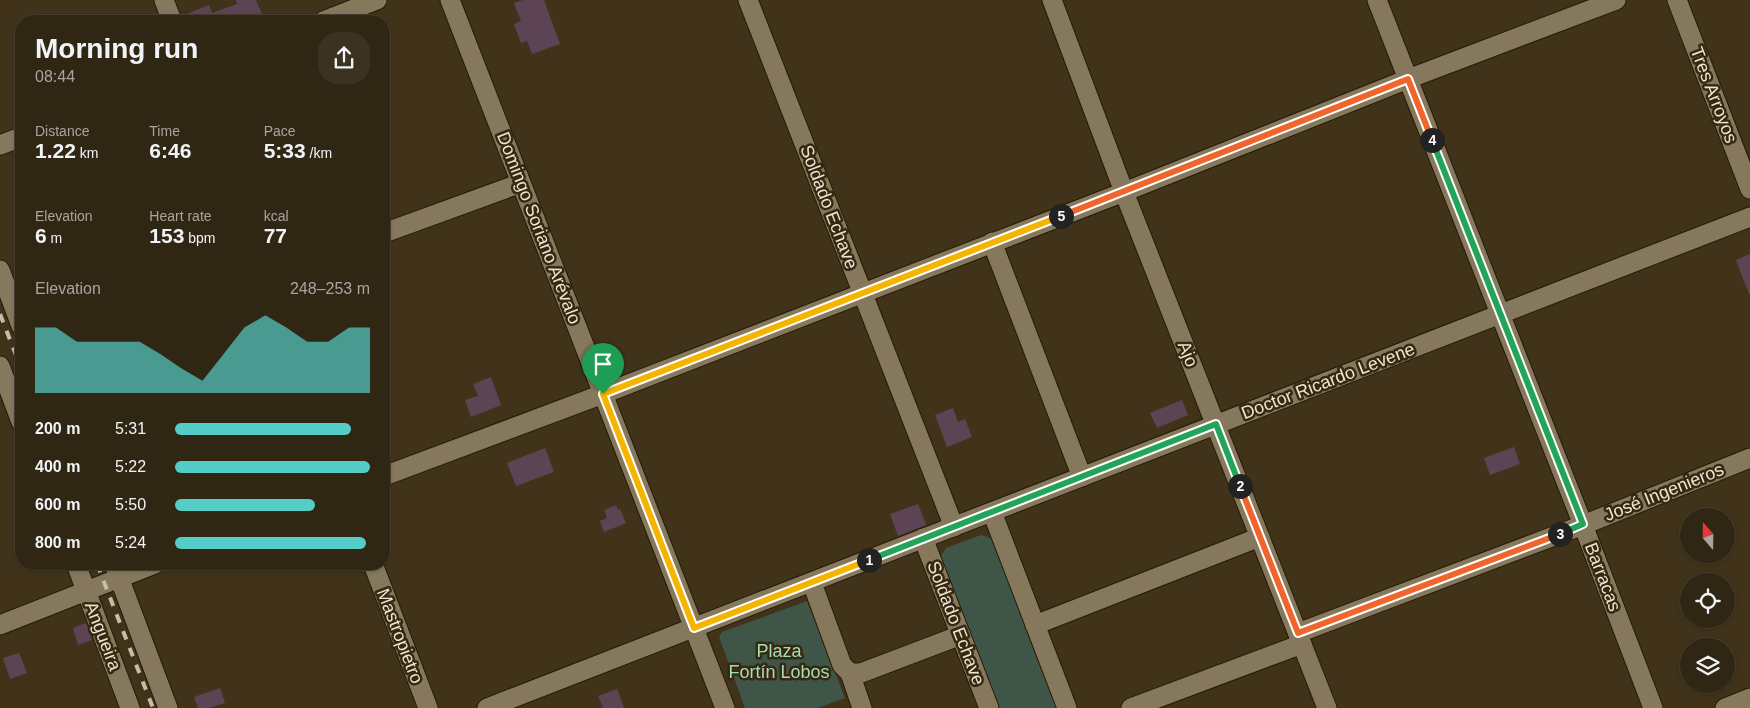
<!DOCTYPE html>
<html lang="en">
<head>
<meta charset="utf-8">
<style>
	body { margin:0; font-family:Helvetica,sans-serif; background:#3c3222; color:#f1f3f6; height:100vh; display:flex; flex-direction:column; font-size:19px; white-space:nowrap }
	* { box-sizing:border-box; margin:0 }
	p { font-size:16px; color:#a8a5a0 }
	.icon { flex:none; width:28px; height:28px; fill:none; stroke:currentColor; stroke-width:2; stroke-linecap:round; stroke-linejoin:round }
	.map { position:relative; flex:1; overflow:hidden }
	.panel { position:absolute; left:15px; top:15px; width:375px; height:555px; display:flex; flex-direction:column; background:#302614; border-radius:20px; box-shadow:0 1px 4px #0004,0 0 0 1px #4b4334 }
	.panel>* { flex:none }
	.needle { width:32px; rotate:340deg }
	.buttons { position:absolute; left:1680px; top:508px; display:grid; gap:10px }
	.buttons a { display:grid; place-items:center; width:55px; height:55px; border-radius:50%; background:#302614; box-shadow:0 1px 4px #0004,0 0 0 1px #4b4334; font-size:25px }
	.pin { position:absolute; display:grid; place-items:center; width:42px; height:42px; color:#fff; margin:-51px -21px; border-radius:50% 50% 50% 0; rotate:-45deg; box-shadow:0 0 5px #0007 }
	.pin .icon { rotate:45deg }
	.km { position:absolute; width:25px; height:25px; margin:-12px; border-radius:50%; background:#222; color:#fff; font-size:14px; line-height:25px; text-align:center }
	.round { display:grid; place-items:center; flex:none; width:52px; height:52px; border-radius:20px; background:#3c3222 }
	.overview { display:flex; align-items:center; justify-content:space-between; height:85px; padding:0 20px }
	h1 { font-size:28px; font-weight:600; line-height:38px }
	.stats { display:grid; grid-template-columns:repeat(3,1fr); gap:8px; height:85px; padding:5px 20px }
	.stats div { display:grid; align-content:center }
	.stats b { font-size:21px; font-weight:600 }
	.stats small { font-size:14px; font-weight:400 }
	.stats p { font-size:14px }
	.chart { height:140px; padding:10px 20px }
	.chart p { display:flex; justify-content:space-between }
	.chart svg { width:100%; height:90px; margin-top:5px; fill:#54cdc7; opacity:.7 }
	ul { padding:0 20px; list-style:none; font-size:16px }
	li { display:grid; grid-template-columns:80px 60px 1fr; align-items:center; height:38px }
	li i { height:12px; border-radius:6px; background:#54cdc7 }
	.map>svg:first-child { display:block }
	.green { fill:#3f5547 }
	.building { fill:#5d4455 }
	.lines { fill:none; stroke-linecap:round; stroke-linejoin:round }
	.minor-casing { stroke:#261a02; stroke-width:21 }
	.minor { stroke:#86785d; stroke-width:19 }
	.rail { stroke:#c5bcaa; stroke-width:4; stroke-dasharray:9 9; stroke-linecap:butt }
	.split-1-casing { stroke:#fff; stroke-width:10 }
	.split-2-casing { stroke:#fff; stroke-width:10 }
	.split-3-casing { stroke:#fff; stroke-width:10 }
	.split-4-casing { stroke:#fff; stroke-width:10 }
	.split-5-casing { stroke:#fff; stroke-width:10 }
	.split-6-casing { stroke:#fff; stroke-width:10 }
	.split-1 { stroke:#f5b400; stroke-width:6 }
	.split-2 { stroke:#22a559; stroke-width:6 }
	.split-3 { stroke:#f0652b; stroke-width:6 }
	.split-4 { stroke:#22a559; stroke-width:6 }
	.split-5 { stroke:#f0652b; stroke-width:6 }
	.split-6 { stroke:#f5b400; stroke-width:6 }
	.labels { text-anchor:middle; dominant-baseline:central; stroke-width:5; stroke-linejoin:round; paint-order:stroke }
	.street-label { font-size:18px; fill:#ece4d5; stroke:#35290f }
	.park-label { font-size:18px; fill:#a6dbb9; stroke:#35290f }
</style>
</head>
<body>
<div class="map">
<svg width="1750" height="708" viewBox="0 0 1750 708">
	<rect width="100%" height="100%" fill="#40331a"/>
	<g class="green">
		<path d="M981,535l9,3 6,6 62,164h-61l-56,-152 5,-8z"/>
		<path d="M807,601l38,97 -27,10h-73l-26,-71 3,-5z"/>
	</g>
	<g class="building">
		<path d="M236,0h20l9,21h-82l-1,-5 27,-11 3,8 25,-9z"/>
		<path d="M523,0h21l16,44 -28,10 -5,-13 -6,2 -7,-19 7,-3 -7,-18z"/>
		<path d="M1750,254v40h-1l-13,-34z"/>
		<path d="M491,377l10,28 -30,12 -6,-17 13,-4 -5,-12z"/>
		<path d="M1182,400l6,15 -31,13 -7,-15z"/>
		<path d="M953,408l5,14 7,-3 7,18 -25,10 -12,-32z"/>
		<path d="M1514,447l6,17 -30,11 -6,-17z"/>
		<path d="M545,448l9,24 -38,14 -9,-23z"/>
		<path d="M918,504l8,21 -28,11 -8,-22z"/>
		<path d="M616,505l2,5 2,-1 6,14 -22,9 -4,-11 7,-3 -3,-8z"/>
		<path d="M86,623l6,17 -14,5 -5,-17z"/>
		<path d="M19,653l8,20 -17,6 -7,-21z"/>
		<path d="M220,688l5,15 -16,5h-11l-4,-11z"/>
		<path d="M617,689l7,19h-21l-5,-12z"/>
	</g>
	<g class="lines">
		<defs>
			<g id="minor">
				<path d="M164,0l8,21"/>
				<path d="M450,0l275,708"/>
				<path d="M748,0l206,527"/>
				<path d="M1052,0l72,192 203,516"/>
				<path d="M1377,0l206,525 70,183"/>
				<path d="M1677,0l73,189"/>
				<path d="M323,21l54,-21"/>
				<path d="M0,145l21,-8"/>
				<path d="M384,233l137,-50"/>
				<path d="M992,242l90,235"/>
				<path d="M0,270l21,56"/>
				<path d="M0,366l21,56"/>
				<path d="M384,476l219,-82 521,-202 284,-113 208,-79"/>
				<path d="M992,512l75,196"/>
				<path d="M923,538l66,170"/>
				<path d="M76,564l54,144"/>
				<path d="M114,564l54,144"/>
				<path d="M373,564l55,144"/>
				<path d="M812,583l30,82 8,8h11l100,-38"/>
				<path d="M0,625l155,-61"/>
				<path d="M1035,625l225,-88"/>
				<path d="M1298,633l285,-108 167,-67"/>
				<path d="M850,673l12,35"/>
				<path d="M487,708l1263,-491"/>
				<path d="M1131,708l171,-64"/>
				<path d="M1725,708l25,-10"/>
			</g>
		</defs>
		<use href="#minor" class="minor-casing"/>
		<use href="#minor" class="minor"/>
		<g class="rail">
			<path d="M0,314l21,54"/>
			<path d="M97,564l56,144"/>
		</g>
	</g>
	<g class="lines">
		<defs>
			<path id="split-1" d="M603,394l91,234 175,-68"/>
			<path id="split-2" d="M869,560l347,-136 24,62"/>
			<path id="split-3" d="M1240,486l58,147 262,-99"/>
			<path id="split-4" d="M1432,140l151,384 -23,10"/>
			<path id="split-5" d="M1061,216l347,-137 24,61"/>
			<path id="split-6" d="M603,394l458,-178"/>
		</defs>
		<use href="#split-1" class="split-1-casing"/>
		<use href="#split-2" class="split-2-casing"/>
		<use href="#split-3" class="split-3-casing"/>
		<use href="#split-4" class="split-4-casing"/>
		<use href="#split-5" class="split-5-casing"/>
		<use href="#split-6" class="split-6-casing"/>
		<use href="#split-1" class="split-1"/>
		<use href="#split-2" class="split-2"/>
		<use href="#split-3" class="split-3"/>
		<use href="#split-4" class="split-4"/>
		<use href="#split-5" class="split-5"/>
		<use href="#split-6" class="split-6"/>
	</g>
	<g class="labels">
		<g class="street-label">
			<text transform="translate(1714 95) rotate(69)">Tres Arroyos</text>
			<text transform="translate(829 207) rotate(69)">Soldado Echave</text>
			<text transform="translate(539 228) rotate(69)">Domingo Soriano Arévalo</text>
			<text transform="translate(1188 354) rotate(68)">Ajo</text>
			<text transform="translate(1328 381) rotate(-21)">Doctor Ricardo Levene</text>
			<text transform="translate(1664 492) rotate(-22)">José Ingenieros</text>
			<text transform="translate(1603 577) rotate(69)">Barracas</text>
			<text transform="translate(956 623) rotate(69)">Soldado Echave</text>
			<text transform="translate(103 636) rotate(69)">Angueira</text>
			<text transform="translate(400 636) rotate(69)">Mastropietro</text>
		</g>
		<g class="park-label">
			<text x="779" y="651">Plaza<tspan x="779" dy="21">Fortín Lobos</tspan></text>
		</g>
	</g>
</svg>
<div class="buttons">
<a><svg class="needle" viewBox="-14 -14 28 28"><path d="M0-13l5 13h-10z" fill="#e53935"/><path d="M0 13l5-13h-10z" fill="#a8a5a0"/></svg></a>
<a><svg class="icon" aria-label="locate" viewBox="0 0 24 24"><circle cx="12" cy="12" r="6"/><path d="M12 2v4M12 18v4M2 12h4M18 12h4"/></svg></a>
<a><svg class="icon" aria-label="layers" viewBox="0 0 24 24"><path d="M12 4l9 5-9 5-9-5zM3 14l9 5 9-5"/></svg></a>
</div>
<div class="pin" style="left:603px;top:394px;background:#1e9e55"><svg class="icon" aria-label="arrive" viewBox="0 0 24 24"><path d="M6 21V4h12l-3 4 3 4H6"/></svg></div>
<b class="km" style="left:869px;top:560px">1</b>
<b class="km" style="left:1240px;top:486px">2</b>
<b class="km" style="left:1560px;top:534px">3</b>
<b class="km" style="left:1432px;top:140px">4</b>
<b class="km" style="left:1061px;top:216px">5</b>
<section class="panel">
<div class="overview"><div><h1>Morning run</h1><p>08:44</p></div><a class="round"><svg class="icon" aria-label="share" viewBox="0 0 24 24"><path d="M12 15V3M7 8l5-5 5 5M5 13v7h14v-7"/></svg></a></div>
<div class="stats">
<div><p>Distance</p><b>1.22<small> km</small></b></div>
<div><p>Time</p><b>6:46</b></div>
<div><p>Pace</p><b>5:33<small> /km</small></b></div>
</div>
<div class="stats">
<div><p>Elevation</p><b>6<small> m</small></b></div>
<div><p>Heart rate</p><b>153<small> bpm</small></b></div>
<div><p>kcal</p><b>77</b></div>
</div>
<div class="chart"><p><span>Elevation</span>248–253 m</p>
<svg viewBox="0 0 160 44" preserveAspectRatio="none"><path d="M0 44V12L10 12L20 19L30 19L40 19L50 19L60 25L70 32L80 38L90 25L100 12L110 6L120 12L130 19L140 19L150 12L160 12V44z"/></svg>
</div>
<ul>
<li><b>200 m</b>5:31<i style="width:90%"></i></li>
<li><b>400 m</b>5:22<i style="width:100%"></i></li>
<li><b>600 m</b>5:50<i style="width:72%"></i></li>
<li><b>800 m</b>5:24<i style="width:98%"></i></li>
</ul>
</section>
</div>
</body>
</html>
